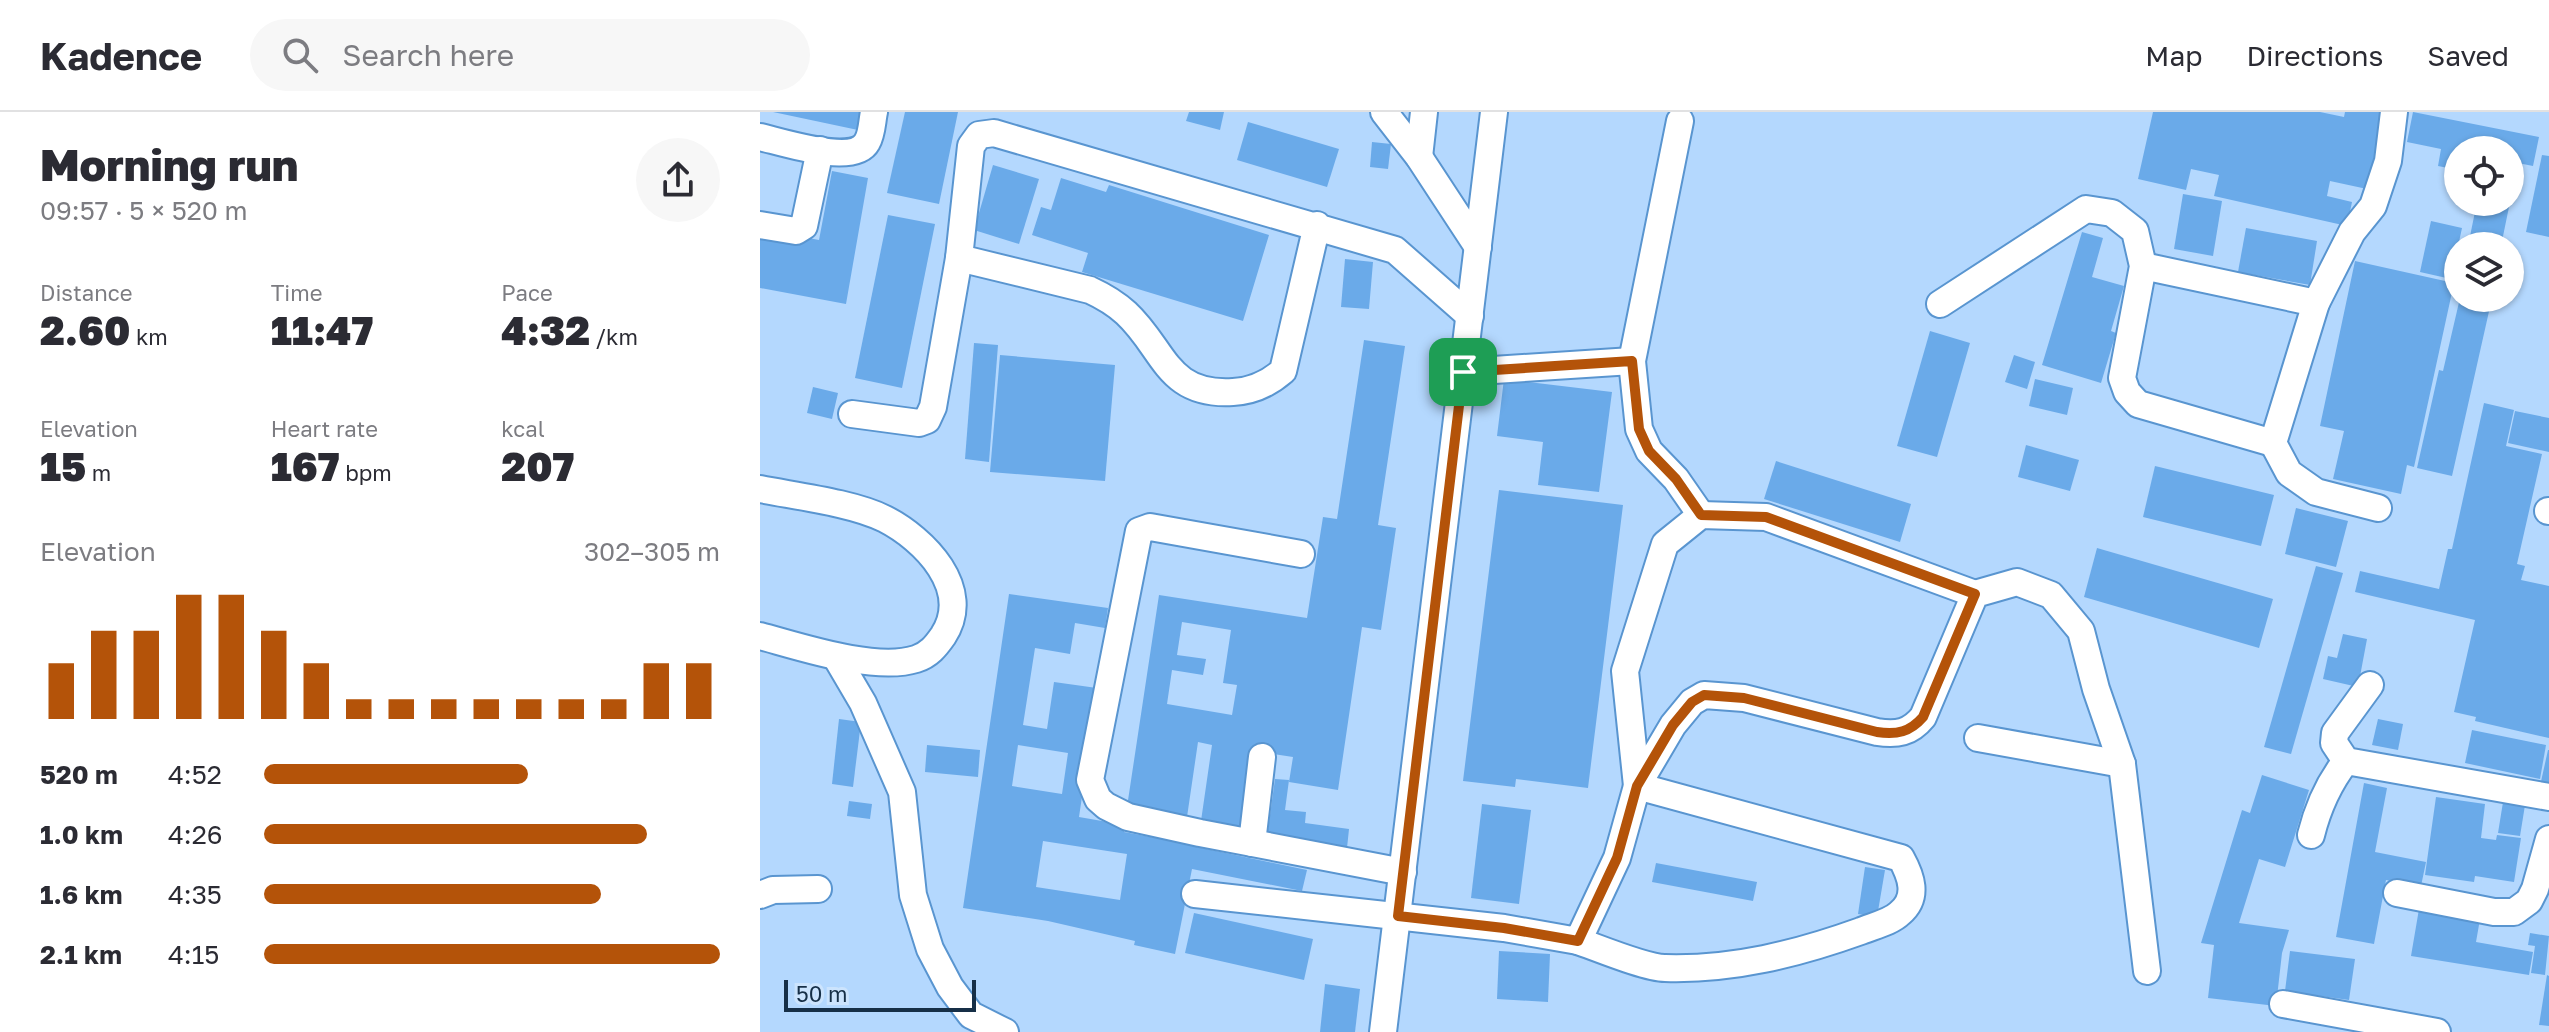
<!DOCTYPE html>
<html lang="en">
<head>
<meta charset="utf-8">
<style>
	body { margin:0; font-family:"Golos Text",sans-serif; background:#f7f7f7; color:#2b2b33; height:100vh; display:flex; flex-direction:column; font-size:30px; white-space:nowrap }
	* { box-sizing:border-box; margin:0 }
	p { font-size:26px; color:#7c7c81 }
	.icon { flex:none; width:44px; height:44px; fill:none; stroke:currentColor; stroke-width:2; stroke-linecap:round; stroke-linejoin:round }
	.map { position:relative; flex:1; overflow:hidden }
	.drawer { display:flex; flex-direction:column; background:#fff; width:760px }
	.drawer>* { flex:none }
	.fabs { position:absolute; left:1684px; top:24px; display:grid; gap:16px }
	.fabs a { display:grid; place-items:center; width:80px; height:80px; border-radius:50%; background:#fff; box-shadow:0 2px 6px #0004; font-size:40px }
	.scale { position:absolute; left:24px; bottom:20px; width:192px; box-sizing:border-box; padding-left:8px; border:4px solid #162f47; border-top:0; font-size:22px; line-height:28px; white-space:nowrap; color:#162f47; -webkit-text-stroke:6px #cce4fd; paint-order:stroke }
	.pin { position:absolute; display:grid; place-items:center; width:68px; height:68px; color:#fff; margin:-34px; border-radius:16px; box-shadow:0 4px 12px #0006 }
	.round { display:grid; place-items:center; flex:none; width:84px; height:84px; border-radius:42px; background:#f7f7f7 }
	.overview { display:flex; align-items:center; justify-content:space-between; height:136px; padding:0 40px }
	h1 { font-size:44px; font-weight:800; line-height:60px }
	.figures { display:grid; grid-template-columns:repeat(3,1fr); gap:12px; height:136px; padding:8px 40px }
	.figures div { display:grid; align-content:center }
	.figures b { font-size:40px; font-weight:800 }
	.figures small { font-size:22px; font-weight:400 }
	.figures p { font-size:22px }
	.chart { height:224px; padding:16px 40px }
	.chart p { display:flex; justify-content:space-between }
	.chart svg { width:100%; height:144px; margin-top:8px; stroke:#b45309; stroke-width:6 }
	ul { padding:0 40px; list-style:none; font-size:26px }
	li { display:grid; grid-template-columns:128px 96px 1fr; align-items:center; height:60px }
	li i { height:20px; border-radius:10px; background:#b45309 }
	header { display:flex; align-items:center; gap:48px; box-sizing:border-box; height:112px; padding:0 40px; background:#fff; border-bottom:2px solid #e1e1e2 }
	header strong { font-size:38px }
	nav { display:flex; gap:44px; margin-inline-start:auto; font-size:28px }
	.search { width:560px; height:72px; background:#f7f7f7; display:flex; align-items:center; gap:20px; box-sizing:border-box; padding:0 28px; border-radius:44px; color:#7c7c81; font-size:30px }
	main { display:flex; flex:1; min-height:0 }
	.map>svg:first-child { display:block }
	.building { fill:#6aaae9; fill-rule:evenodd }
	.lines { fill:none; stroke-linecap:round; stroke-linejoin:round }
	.minor-casing { stroke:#5995d0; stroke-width:30 }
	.minor { stroke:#fff; stroke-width:26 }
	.route-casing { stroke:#fff; stroke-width:16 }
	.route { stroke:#b45309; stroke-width:10 }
</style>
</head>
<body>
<header>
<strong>Kadence</strong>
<div class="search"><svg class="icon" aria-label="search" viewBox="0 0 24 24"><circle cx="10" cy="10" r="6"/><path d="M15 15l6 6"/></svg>Search here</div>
<nav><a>Map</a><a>Directions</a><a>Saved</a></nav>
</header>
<main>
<section class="drawer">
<div class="overview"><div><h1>Morning run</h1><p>09:57 · 5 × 520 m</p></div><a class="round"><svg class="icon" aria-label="share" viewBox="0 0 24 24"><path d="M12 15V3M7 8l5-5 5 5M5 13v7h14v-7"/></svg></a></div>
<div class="figures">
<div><p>Distance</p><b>2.60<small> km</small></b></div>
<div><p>Time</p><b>11:47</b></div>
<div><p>Pace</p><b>4:32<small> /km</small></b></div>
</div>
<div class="figures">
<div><p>Elevation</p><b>15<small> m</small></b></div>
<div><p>Heart rate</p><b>167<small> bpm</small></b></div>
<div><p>kcal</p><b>207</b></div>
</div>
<div class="chart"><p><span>Elevation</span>302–305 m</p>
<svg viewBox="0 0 160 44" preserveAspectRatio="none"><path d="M5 44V27M15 44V17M25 44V17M35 44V6M45 44V6M55 44V17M65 44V27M75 44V38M85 44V38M95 44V38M105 44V38M115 44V38M125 44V38M135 44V38M145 44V27M155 44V27"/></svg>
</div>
<ul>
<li><b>520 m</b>4:52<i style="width:58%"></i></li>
<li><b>1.0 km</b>4:26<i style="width:84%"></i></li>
<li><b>1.6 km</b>4:35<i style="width:74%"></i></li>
<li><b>2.1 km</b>4:15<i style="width:100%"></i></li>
</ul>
</section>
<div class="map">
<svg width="1789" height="920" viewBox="0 0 1789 920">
	<rect width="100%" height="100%" fill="#b4d8fe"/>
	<g class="building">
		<path d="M13,0h89l-4,18z"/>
		<path d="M145,0h53l-19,92 -52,-11z"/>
		<path d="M429,0h35l-4,18 -34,-9z"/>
		<path d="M1393,0h167l24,5 1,-5h39l-17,77 -37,-8 -3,15 25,6 -5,24 -133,-30 5,-21 -28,-6 -5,21 -48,-11z"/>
		<path d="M1653,0l126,25 -6,29 -15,-3 -7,31 -1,-44h-52v20l-20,-4 3,-17 -34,-7z"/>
		<path d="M488,10l91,27 -12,38 -90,-27z"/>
		<path d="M612,30l19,2 -3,25 -18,-2z"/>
		<path d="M1782,43l7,1v81l-23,-5z"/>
		<path d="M233,53l46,14 -20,65 -45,-14z"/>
		<path d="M72,59l36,7 -22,126 -86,-16v-59l59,11z"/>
		<path d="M301,66l45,14 3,-7 160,50 -26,86 -161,-49 6,-19 -56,-18 9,-28 10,3z"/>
		<path d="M1423,82l39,7 -9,55 -39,-7z"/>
		<path d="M1717,90h33l-9,44h-33z"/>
		<path d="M128,103l47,9 -33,164 -47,-10z"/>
		<path d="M1671,109l31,7 -11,51 -31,-7z"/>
		<path d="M1486,116l71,13 -7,44 -72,-13z"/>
		<path d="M1322,120l21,6 -11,39 32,9 -13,45 5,2 -15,50 -59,-18z"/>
		<path d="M585,147l28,3 -4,47 -28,-2z"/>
		<path d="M1595,149l99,22 -40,184 -7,-2 -6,29 -68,-15 11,-48 -24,-5z"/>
		<path d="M1700,186h32l-40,178 -35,-8 22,-98 4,1z"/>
		<path d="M1170,219l40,12 -33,114 -40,-11z"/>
		<path d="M604,228l41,6 -27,179 18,3 -15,102 -19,-3 -24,163 -49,-8 4,-25 -40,-6 -12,76 -40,-6 11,-76 -14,-3 -11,75 -60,-10 32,-212 148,23 16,-101 14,2zM422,510l49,8 -8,53 14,2 -5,30 -65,-11 5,-34 31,5 3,-16 -29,-4z"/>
		<path d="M214,231l24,2 -9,117 -24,-3z"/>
		<path d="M240,243l115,10 -10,116 -115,-9z"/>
		<path d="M1254,243l21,7 -8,27 -22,-7z"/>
		<path d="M744,267l108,13 -13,100 -61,-7 5,-43 -46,-6z"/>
		<path d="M1275,267l38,9 -6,27 -38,-9z"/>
		<path d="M53,275l25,6 -6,26 -25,-6z"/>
		<path d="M1724,291l30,7 -8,36 36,8 -25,110 8,2 -4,14 28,6v152l-74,-17 1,-4 -22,-5 21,-92 -120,-28 5,-21 79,18 9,-40h4z"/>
		<path d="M1755,299l34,7v34l-41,-9z"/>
		<path d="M1266,333l53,15 -9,31 -52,-14z"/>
		<path d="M1016,349l135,43 -11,38 -136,-43z"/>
		<path d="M1395,354l119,29 -13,51 -118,-29z"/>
		<path d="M739,378l124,15 -35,283 -72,-9 -1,8 -52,-6z"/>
		<path d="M1536,396l52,13 -12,46 -51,-13z"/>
		<path d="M1337,436l176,51 -14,49 -175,-51z"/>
		<path d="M1556,454l27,7 -52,181 -27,-7z"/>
		<path d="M249,482l99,14 -3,20 -30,-5 -5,31 -35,-6 -12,77 24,4 7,-47 50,7 -13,47 -12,81 46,8 -1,7 32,6 1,-7 41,9 -1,7 110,23 -5,21 -110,-22 -17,85 -41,-9 1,-4 -87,-20 -85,-13zM258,633l50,8 -6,41 -50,-8zM283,729l84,13 -7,46 -84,-13z"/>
		<path d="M1583,522l24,5 -9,48 -35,-8 5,-23 9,2z"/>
		<path d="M79,607l22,3 -8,65 -21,-3z"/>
		<path d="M1618,607l25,5 -5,26 -26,-5z"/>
		<path d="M1712,618l74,15 -6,34 -75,-16z"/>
		<path d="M167,633l53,5 -2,27 -53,-5z"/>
		<path d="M1788,638h1v38l-9,-2z"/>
		<path d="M1502,663l47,15 -24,77 -26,-8 -20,64 50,7 -7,23 -6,53 -68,-8 6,-53 -13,-2 41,-133 8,3z"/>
		<path d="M515,667l14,1 -4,30 21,2 -1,11 44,6 -2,19 -80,-11z"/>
		<path d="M1604,671l23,5 -12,64 51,10 -5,24 -35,-6 -12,64 -38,-7z"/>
		<path d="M1744,684l22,3 -6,37 -22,-3z"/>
		<path d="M1676,685l49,7 -4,34 15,2 1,-5 24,3 -7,44 -39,-6 -1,6 -49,-7z"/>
		<path d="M89,689l23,3 -2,15 -23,-3z"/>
		<path d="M722,692l49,6 -12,94 -48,-6z"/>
		<path d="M896,751l101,19 -4,19 -101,-19z"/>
		<path d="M1105,755l20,3 -8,47 -19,-3z"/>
		<path d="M1659,797l61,10 -4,23 57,10 -4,23 -118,-19z"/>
		<path d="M434,801l119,26 -9,41 -119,-27z"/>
		<path d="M1770,821l19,3 -4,39 -14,-2 4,-27 -7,-1z"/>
		<path d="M739,839l51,3 -2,48 -51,-3z"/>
		<path d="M1530,839l65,8 -6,41 -64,-9z"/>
		<path d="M1787,863l2,1v50l-10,-1z"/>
		<path d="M565,872l35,5 -5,43h-35z"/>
	</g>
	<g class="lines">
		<defs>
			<g id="minor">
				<path d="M624,0l35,45 59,90"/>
				<path d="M920,9l-48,240 7,68 10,22 27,28 25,36"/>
				<path d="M0,25c22,5 94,29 107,5 5,-8 5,-21 7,-30"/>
				<path d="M659,45l5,-45"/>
				<path d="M0,113l36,6 8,-5 16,-76"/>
				<path d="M557,113l-34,146c-15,13 -30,20 -50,21 -67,4 -68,-43 -107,-79 -11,-10 -23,-17 -36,-23l-131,-32 12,-112 8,-11 15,-2 401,117 75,66"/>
				<path d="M1383,154l173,37"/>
				<path d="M1180,192l146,-95 26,4 23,18 8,35 -21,112 5,14 11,12 135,39 43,-140 36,-71 21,-26 15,-45 6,-49"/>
				<path d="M703,260l169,-11"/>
				<path d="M92,302l67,9 8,-3 6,-13 26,-149"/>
				<path d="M1513,331l16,30 27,19 62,16"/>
				<path d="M0,377c35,7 94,14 125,30 39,20 89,70 58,117 -7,10 -14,19 -27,23 -41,13 -115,-12 -156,-23"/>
				<path d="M1788,399h1"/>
				<path d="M541,442l-151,-27 -11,4 -49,249 8,19 8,7 22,11 72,16 203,39"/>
				<path d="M76,545l27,46 39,89 11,103 17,54 20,38 21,28 34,17"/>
				<path d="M1610,573l-35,48 -1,10 12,18 203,36"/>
				<path d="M1218,626l144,26"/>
				<path d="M1551,723c7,-28 17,-51 35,-74"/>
				<path d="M492,731l10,-86"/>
				<path d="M1637,781l97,19h20l15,-11 6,-12 14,-50"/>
				<path d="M435,782l309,34 74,13 39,-83 20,-72 36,-61 19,-23 12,-7 40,3 133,34c20,3 33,1 46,-15l52,-123 42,-12 34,13 30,36 15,58 26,75 25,207"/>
				<path d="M0,783l13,-5 45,-1"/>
				<path d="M818,829c20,7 68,27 87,27 68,2 132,-14 196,-37 12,-5 30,-9 39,-18 19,-16 11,-37 1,-55l-264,-72 -12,-115 40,-127 36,-29 65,2 209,77"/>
				<path d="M1523,892l154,28"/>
				<path d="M623,920l111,-920"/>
			</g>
		</defs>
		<use href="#minor" class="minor-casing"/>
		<use href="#minor" class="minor"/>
	</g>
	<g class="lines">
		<defs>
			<path id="route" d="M872,249l7,68 10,22 27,28 25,36 65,2 209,77 -52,123c-13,15 -26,18 -46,15l-133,-34 -40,-3 -12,7 -19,23 -36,61 -20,72 -39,83 -74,-13 -106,-12 65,-544z"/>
		</defs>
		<use href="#route" class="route-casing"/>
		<use href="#route" class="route"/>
	</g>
</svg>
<div class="fabs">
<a><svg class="icon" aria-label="locate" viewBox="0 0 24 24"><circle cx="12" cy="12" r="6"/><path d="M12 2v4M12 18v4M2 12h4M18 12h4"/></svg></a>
<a><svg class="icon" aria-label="layers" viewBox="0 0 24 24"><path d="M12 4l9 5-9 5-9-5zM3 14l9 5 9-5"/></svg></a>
</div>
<div class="scale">50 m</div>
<div class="pin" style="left:703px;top:260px;background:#1e9e55"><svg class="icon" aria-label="arrive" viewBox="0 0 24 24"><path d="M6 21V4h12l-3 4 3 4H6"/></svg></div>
</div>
</main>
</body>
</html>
